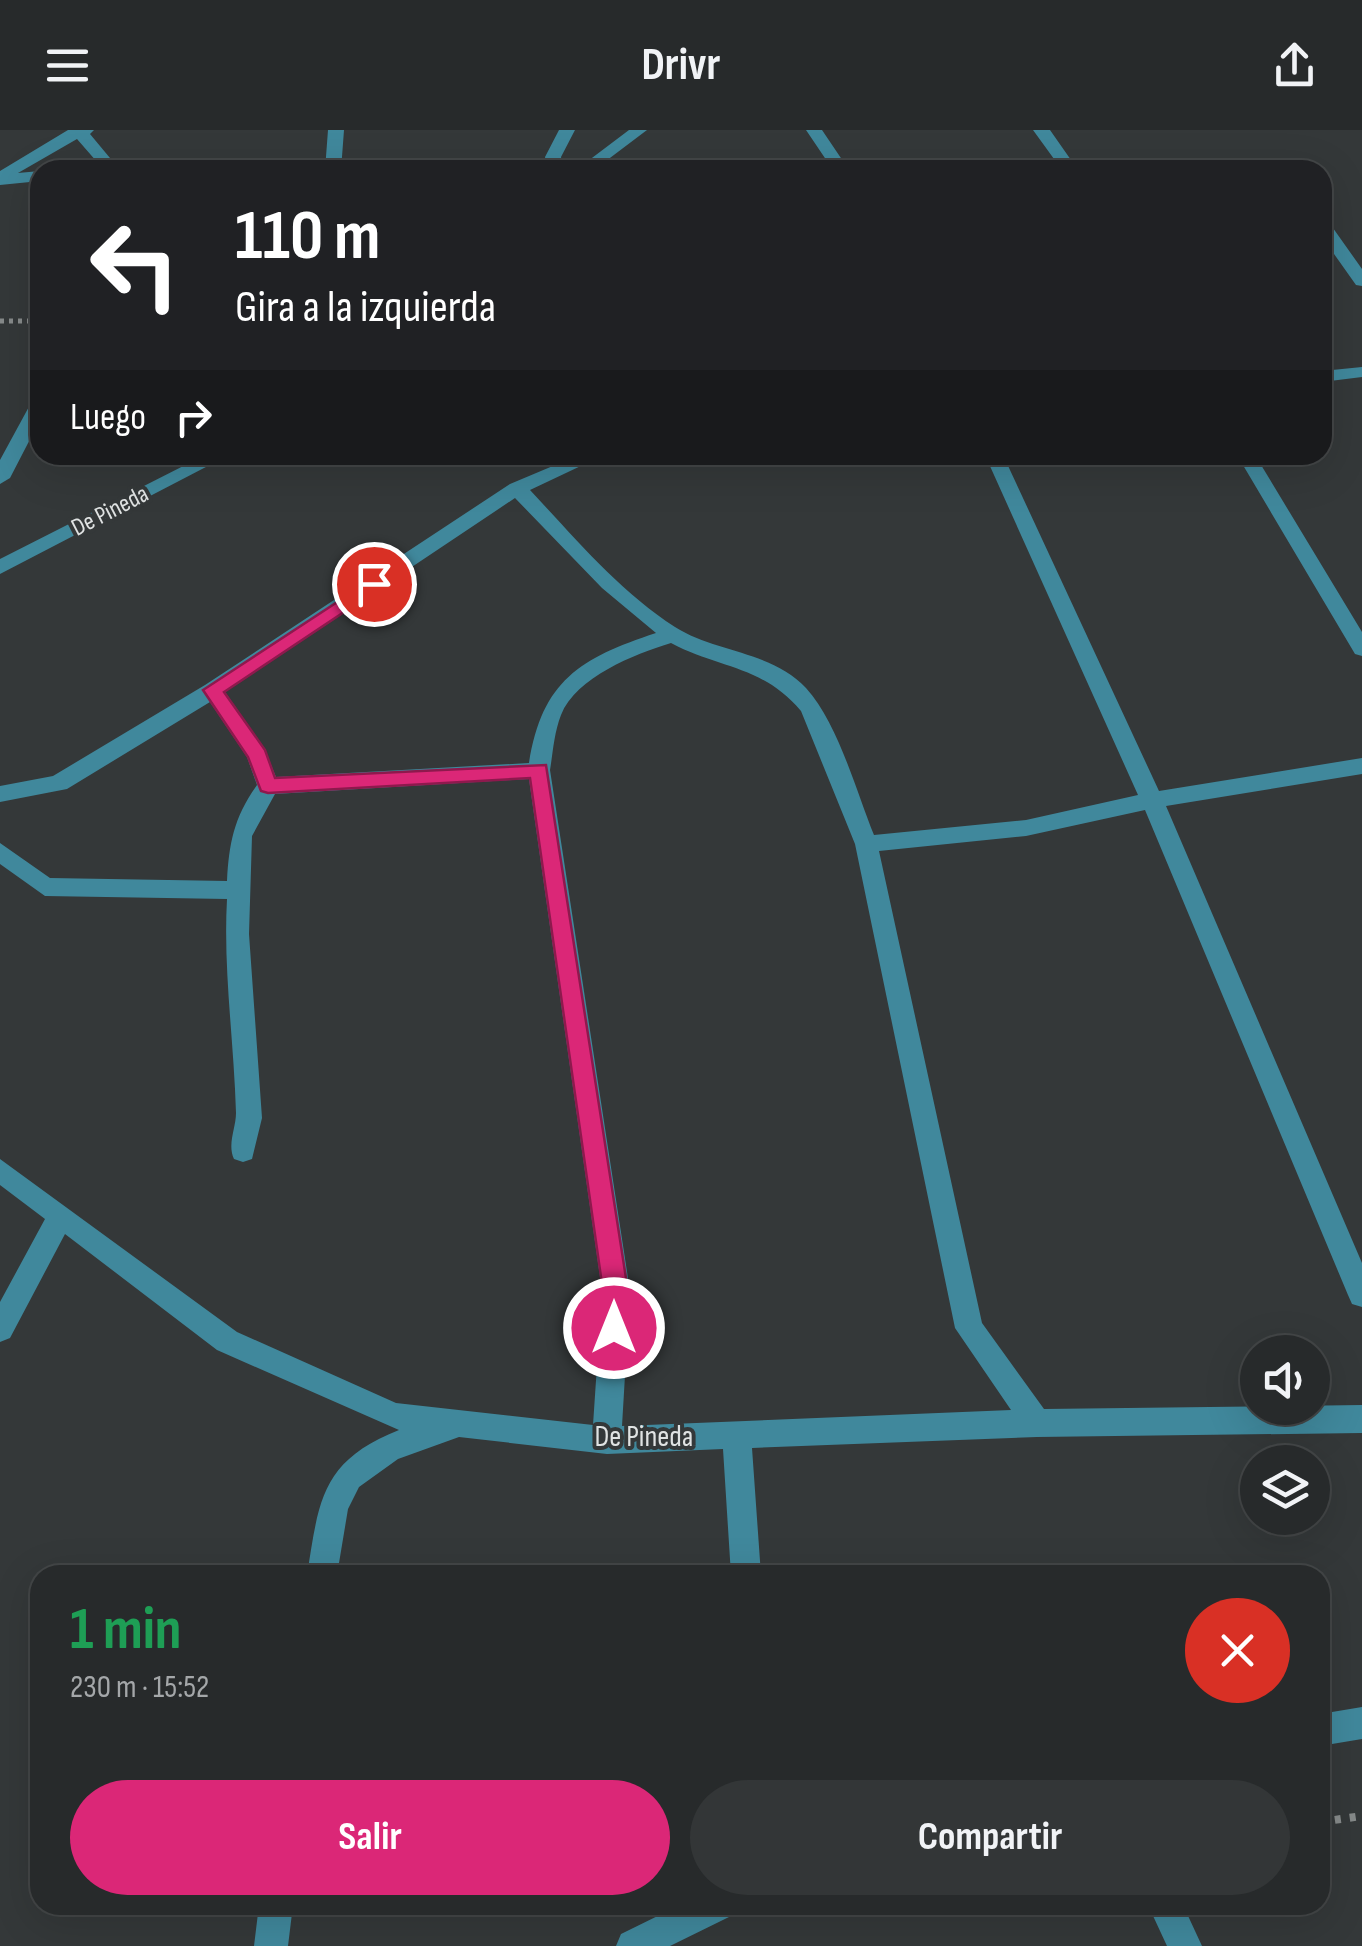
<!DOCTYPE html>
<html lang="es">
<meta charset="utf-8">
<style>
:root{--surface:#272a2b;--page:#333637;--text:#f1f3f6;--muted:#a4a7a9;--line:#434647;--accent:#db2777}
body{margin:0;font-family:"Sofia Sans Condensed",sans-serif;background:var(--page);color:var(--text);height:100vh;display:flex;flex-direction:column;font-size:38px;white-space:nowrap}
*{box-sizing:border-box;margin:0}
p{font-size:32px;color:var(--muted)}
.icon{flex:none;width:55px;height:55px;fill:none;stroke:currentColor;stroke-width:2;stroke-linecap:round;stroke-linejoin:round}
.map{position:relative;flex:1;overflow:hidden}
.details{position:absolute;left:30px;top:1435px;width:1300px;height:350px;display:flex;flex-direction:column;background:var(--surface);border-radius:30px;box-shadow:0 10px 40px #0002,0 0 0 2px var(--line)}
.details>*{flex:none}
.hud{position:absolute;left:30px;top:30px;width:1302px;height:305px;border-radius:30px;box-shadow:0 10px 40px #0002,0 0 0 2px var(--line);background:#202124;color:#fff;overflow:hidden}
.controls{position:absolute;left:1240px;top:1205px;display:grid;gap:20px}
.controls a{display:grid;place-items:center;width:90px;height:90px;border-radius:50%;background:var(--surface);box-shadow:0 10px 40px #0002,0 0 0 2px var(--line);font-size:50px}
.pin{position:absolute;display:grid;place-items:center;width:85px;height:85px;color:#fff;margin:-42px;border:5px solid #fff;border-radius:50%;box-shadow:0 2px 10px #0007}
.me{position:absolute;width:110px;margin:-55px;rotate:0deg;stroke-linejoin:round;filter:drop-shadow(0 0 8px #0008)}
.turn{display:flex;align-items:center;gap:35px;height:210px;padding:0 40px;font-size:45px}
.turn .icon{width:130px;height:130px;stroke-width:2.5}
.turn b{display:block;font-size:70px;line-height:85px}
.then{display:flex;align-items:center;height:95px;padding:0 40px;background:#0003;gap:20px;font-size:38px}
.round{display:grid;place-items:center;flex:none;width:105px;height:105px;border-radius:52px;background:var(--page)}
.head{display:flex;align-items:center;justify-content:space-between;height:170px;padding:0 40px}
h1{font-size:60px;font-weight:700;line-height:75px;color:#1e9e55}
.button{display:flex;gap:20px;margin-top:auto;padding:20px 40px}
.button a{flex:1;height:115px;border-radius:60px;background:var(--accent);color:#fff;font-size:40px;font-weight:700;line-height:115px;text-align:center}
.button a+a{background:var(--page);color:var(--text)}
header{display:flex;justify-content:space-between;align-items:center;height:130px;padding:0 40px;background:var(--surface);font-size:45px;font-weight:700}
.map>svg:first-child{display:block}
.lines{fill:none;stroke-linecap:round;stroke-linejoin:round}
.path-far1{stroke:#868a8a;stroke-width:5;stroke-dasharray:4 5;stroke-linecap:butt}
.path{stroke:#868a8a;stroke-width:8;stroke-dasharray:6 9;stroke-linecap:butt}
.minor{fill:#40889c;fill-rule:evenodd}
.route{fill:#db2777;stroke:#8e194d;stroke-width:2.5}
.labels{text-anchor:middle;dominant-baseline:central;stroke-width:8;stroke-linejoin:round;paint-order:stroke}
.far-street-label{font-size:25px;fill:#e0e3e3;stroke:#343839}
.street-label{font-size:30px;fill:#e0e3e3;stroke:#343839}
</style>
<header><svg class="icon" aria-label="menu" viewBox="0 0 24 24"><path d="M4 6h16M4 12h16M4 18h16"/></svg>Drivr<svg class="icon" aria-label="share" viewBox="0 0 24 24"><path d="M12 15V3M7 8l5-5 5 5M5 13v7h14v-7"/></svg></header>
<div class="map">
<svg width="1362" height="1816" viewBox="0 0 1362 1816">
<rect width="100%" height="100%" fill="#343839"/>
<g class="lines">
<path class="path-far1" d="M 0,191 L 40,191"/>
<path class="path" d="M 1320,1692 L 1362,1686"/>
<path class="minor" d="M 68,0 L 94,0 L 90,4 L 120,40 L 104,40 L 77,9 L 18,43 L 40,41 L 40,51 L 0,55 L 0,41 Z
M 328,0 L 344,0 L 341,40 L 325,40 Z
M 559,0 L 575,0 L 561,27 L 563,40 L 547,40 L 545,27 Z
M 629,0 L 647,0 L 594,40 L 576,40 Z
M 806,0 L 822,0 L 849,40 L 833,40 Z
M 1033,0 L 1050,0 L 1078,40 L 1062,40 Z
M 1322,90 L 1328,91 L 1362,139 L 1362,156 L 1356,155 L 1322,107 Z
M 1362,237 L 1362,247 L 1322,252 L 1322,241 Z
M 40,267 L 40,290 L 10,348 L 0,354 L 0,330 L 31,273 Z
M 205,325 L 229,325 L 0,444 L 0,429 Z
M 579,325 L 604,325 L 530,360 C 575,408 619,461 675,497 C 716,523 772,521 806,558 C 838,593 856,661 874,705 L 1026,690 L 1138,665 L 985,325 L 1003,325 L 1159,661 L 1362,628 L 1362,644 L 1166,676 L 1362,1133 L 1362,1177 L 1352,1174 L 1348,1165 L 1145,680 L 1026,706 L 879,721 L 982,1193 L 1044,1279 L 1362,1275 L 1362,1303 L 1037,1307 L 752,1318 L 761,1445 L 731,1445 L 723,1319 L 607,1324 L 459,1307 L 398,1329 L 359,1357 L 348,1379 L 337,1445 L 307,1445 C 319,1370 321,1331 399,1300 L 217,1220 L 65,1104 L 10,1208 L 0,1212 L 0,1172 L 45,1089 L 0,1055 L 0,1029 L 237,1202 L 396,1273 L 593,1295 L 602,1161 L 529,649 L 275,664 L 252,706 L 249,804 L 262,988 L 252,1029 L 243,1032 L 234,1029 C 227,1014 236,998 236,983 C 234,911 223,840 227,769 L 45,766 L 0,734 L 0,713 L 50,748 L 227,751 C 229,713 234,687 257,655 L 247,627 L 210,572 L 67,659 L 0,672 L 0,656 L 53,646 L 205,555 L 510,354 ZM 515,368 L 602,458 L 656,503 C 580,528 542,551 529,633 L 276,647 L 265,620 L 225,562 ZM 671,513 C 720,539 762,535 801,581 L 855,714 L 955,1198 L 1011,1280 L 622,1296 L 630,1161 L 550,640 C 553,622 554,603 561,585 C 576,547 635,524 671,513 Z
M 1237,325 L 1255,325 L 1362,502 L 1362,526 L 1355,524 Z
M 1362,1577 L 1362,1609 L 1320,1616 L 1320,1584 Z
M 259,1775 L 293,1775 L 288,1816 L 254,1816 Z
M 680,1775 L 734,1775 L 729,1787 L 670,1816 L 616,1816 L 621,1804 Z
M 1148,1775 L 1183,1775 L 1202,1816 L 1167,1816 Z"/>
</g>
<path class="route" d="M 374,448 L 383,454 L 380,458 L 224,562 L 265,620 L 275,648 L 546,635 L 628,1161 L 623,1206 L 614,1210 L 604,1206 L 601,1198 L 603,1161 L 530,648 L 268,663 L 261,661 L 248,627 L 203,560 Z"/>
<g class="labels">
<g class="far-street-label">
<text transform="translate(110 381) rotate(-27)">De Pineda</text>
</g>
<g class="street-label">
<text x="644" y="1307">De Pineda</text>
</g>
</g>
</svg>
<div class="controls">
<a><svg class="icon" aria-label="sound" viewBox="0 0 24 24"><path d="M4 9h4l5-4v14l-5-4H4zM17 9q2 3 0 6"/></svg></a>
<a><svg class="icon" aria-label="layers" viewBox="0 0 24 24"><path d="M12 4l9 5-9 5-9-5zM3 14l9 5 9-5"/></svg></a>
</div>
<div class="pin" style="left:374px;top:454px;background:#d93025"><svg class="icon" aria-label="arrive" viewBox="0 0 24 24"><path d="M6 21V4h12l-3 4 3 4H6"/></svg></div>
<svg class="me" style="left:614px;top:1198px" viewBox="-20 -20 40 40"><circle r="17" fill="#db2777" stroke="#fff" stroke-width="3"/><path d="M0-11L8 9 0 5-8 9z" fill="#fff"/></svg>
<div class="hud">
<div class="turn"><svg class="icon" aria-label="left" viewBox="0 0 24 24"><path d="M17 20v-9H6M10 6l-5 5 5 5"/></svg><div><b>110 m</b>Gira a la izquierda</div></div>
<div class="then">Luego<svg class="icon" aria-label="right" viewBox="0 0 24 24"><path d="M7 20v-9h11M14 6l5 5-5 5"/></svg></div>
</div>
<section class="details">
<div class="head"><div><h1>1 min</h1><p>230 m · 15:52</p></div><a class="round" style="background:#d93025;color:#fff"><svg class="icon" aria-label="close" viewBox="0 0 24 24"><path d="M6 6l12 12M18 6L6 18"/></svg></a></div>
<div class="button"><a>Salir</a><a>Compartir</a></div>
</section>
</div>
